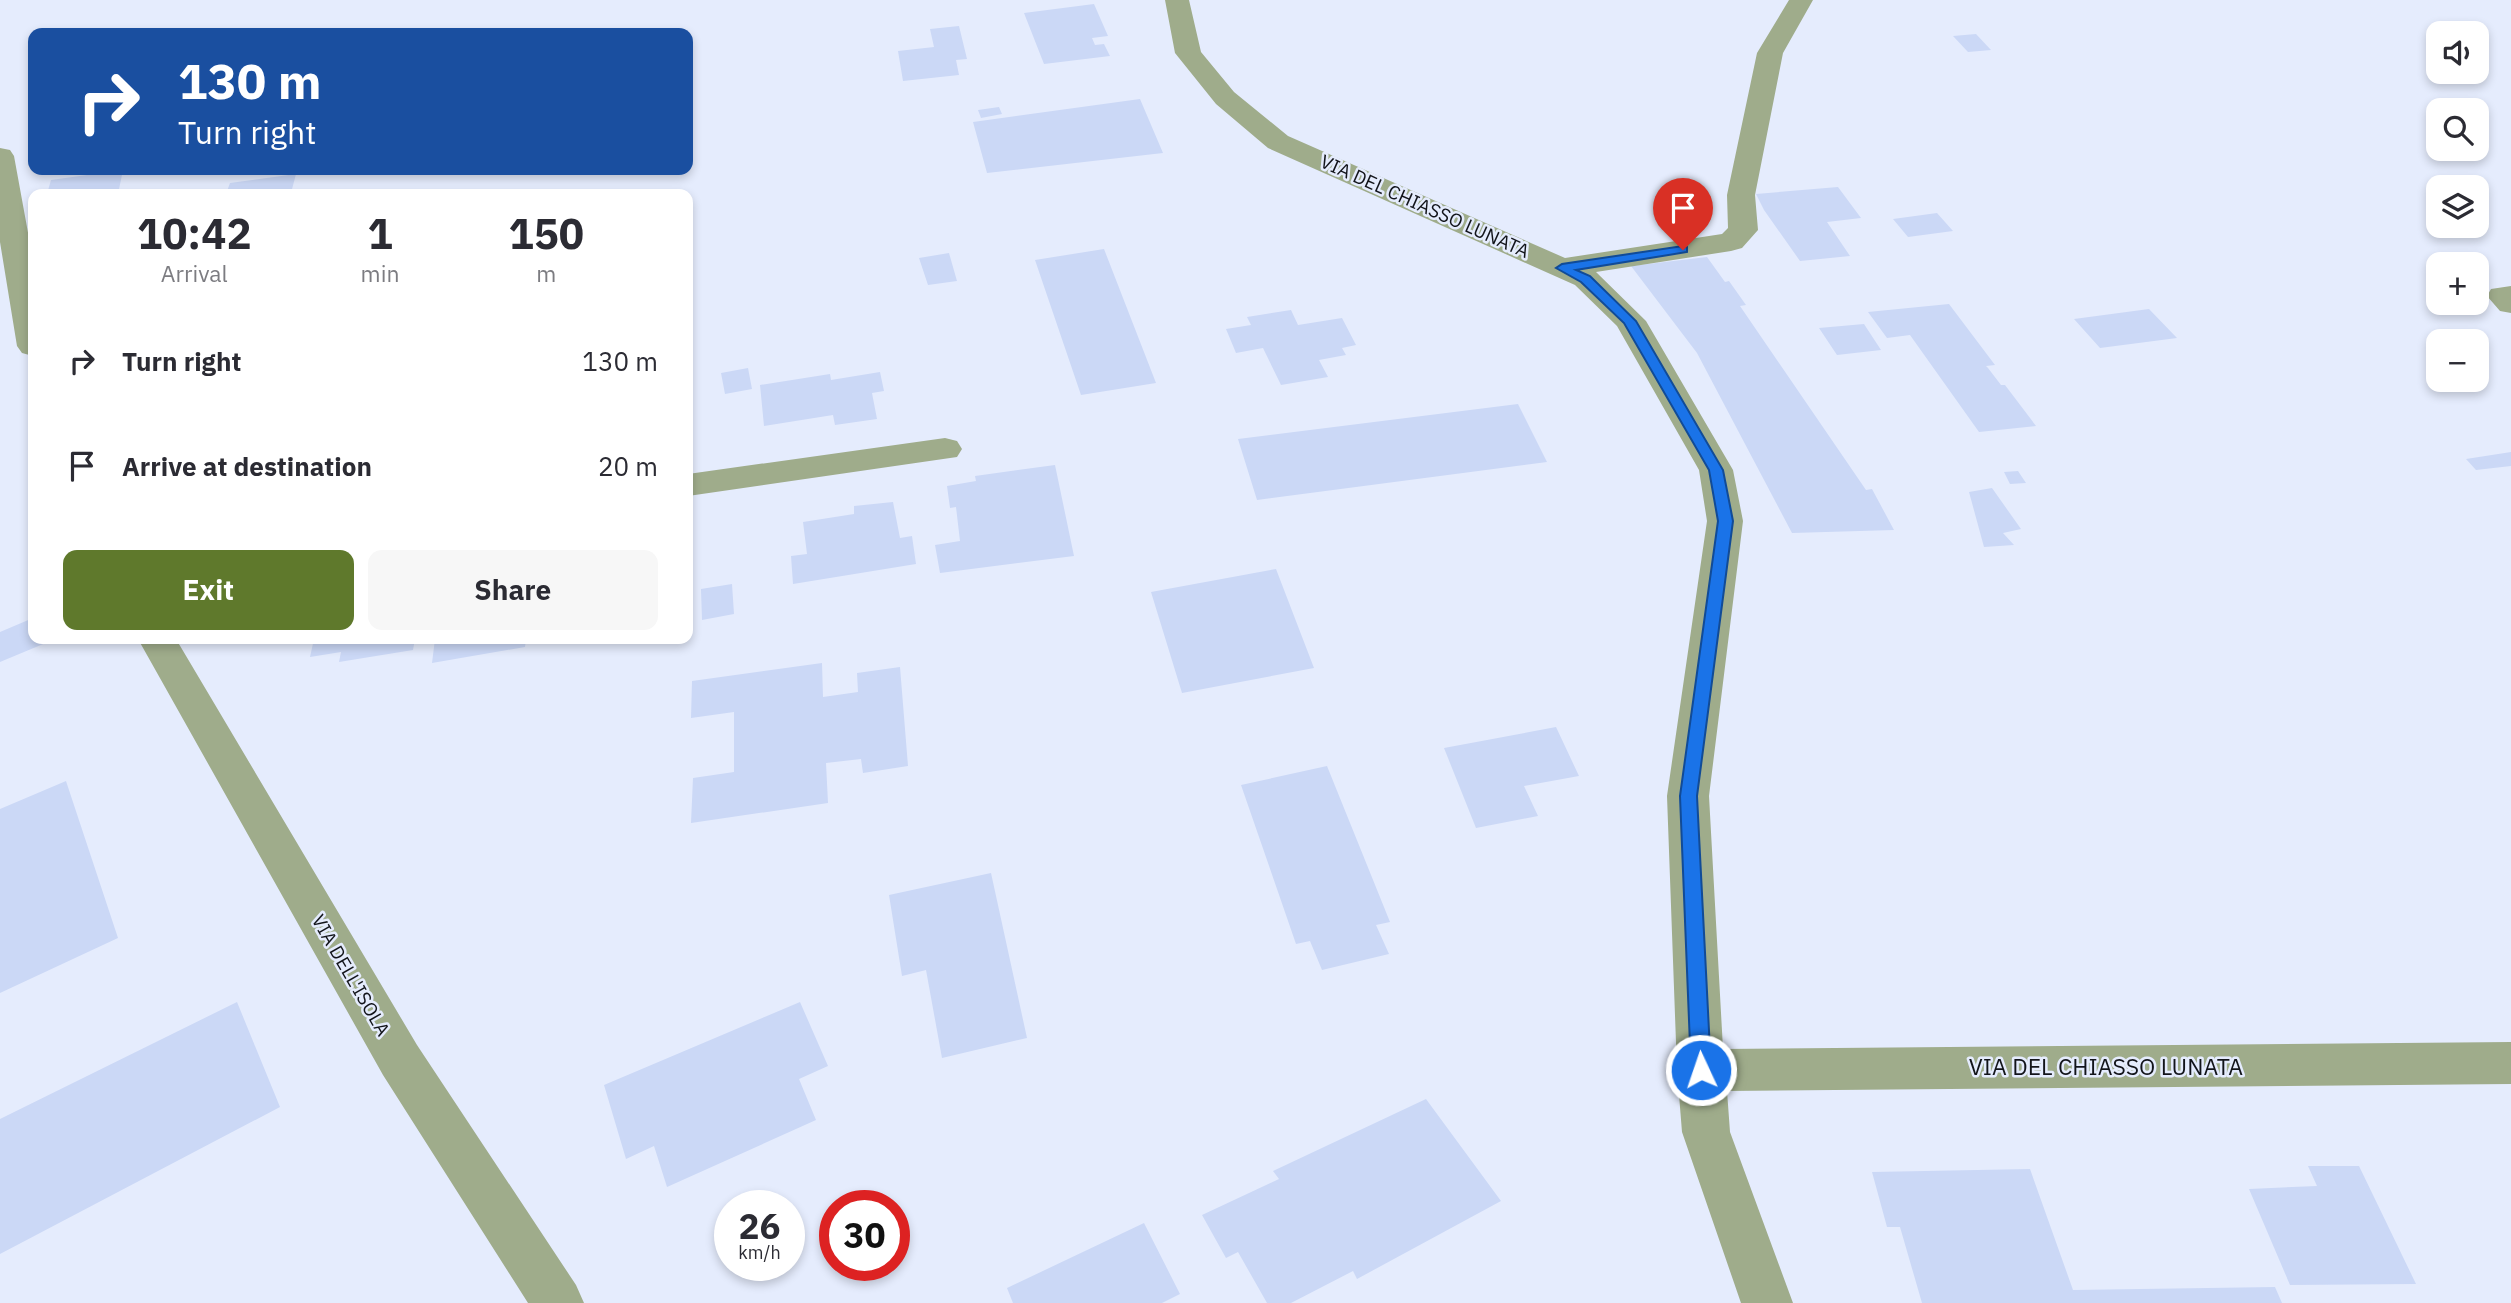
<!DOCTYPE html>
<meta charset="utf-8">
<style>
:root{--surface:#fff;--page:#f7f7f7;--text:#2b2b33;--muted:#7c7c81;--accent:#5f792c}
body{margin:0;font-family:"IBM Plex Sans",sans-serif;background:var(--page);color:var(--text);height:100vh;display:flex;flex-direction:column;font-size:26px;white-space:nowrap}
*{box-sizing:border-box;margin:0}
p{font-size:23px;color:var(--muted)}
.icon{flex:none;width:38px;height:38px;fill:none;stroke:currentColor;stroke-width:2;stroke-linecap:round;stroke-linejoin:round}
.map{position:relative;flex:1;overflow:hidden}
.sheet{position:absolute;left:28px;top:189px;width:665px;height:455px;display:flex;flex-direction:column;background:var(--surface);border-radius:14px;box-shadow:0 4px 10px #0003}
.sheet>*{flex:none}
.hud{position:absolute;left:28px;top:28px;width:665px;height:147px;border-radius:14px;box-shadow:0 4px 10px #0003;background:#1a4fa0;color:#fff;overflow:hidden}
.controls{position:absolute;left:2426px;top:21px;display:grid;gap:14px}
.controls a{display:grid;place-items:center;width:63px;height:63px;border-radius:14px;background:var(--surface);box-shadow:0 4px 10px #0003;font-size:35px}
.speed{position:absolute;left:714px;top:1190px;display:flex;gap:14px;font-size:35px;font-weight:700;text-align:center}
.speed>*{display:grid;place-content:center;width:91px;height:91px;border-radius:50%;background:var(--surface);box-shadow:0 4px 10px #0003;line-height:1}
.speed small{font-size:18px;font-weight:400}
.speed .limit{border:10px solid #d22;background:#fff;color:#111}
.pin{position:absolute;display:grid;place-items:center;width:60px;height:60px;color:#fff;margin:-72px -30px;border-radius:50% 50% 50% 0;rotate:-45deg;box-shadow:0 0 7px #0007}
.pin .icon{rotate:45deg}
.me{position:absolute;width:77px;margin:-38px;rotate:357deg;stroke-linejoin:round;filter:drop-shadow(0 0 5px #0008)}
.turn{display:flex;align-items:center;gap:24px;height:147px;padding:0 35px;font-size:32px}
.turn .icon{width:91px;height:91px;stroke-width:2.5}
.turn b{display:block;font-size:49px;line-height:60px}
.eta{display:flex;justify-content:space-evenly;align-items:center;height:119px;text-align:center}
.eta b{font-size:42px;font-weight:700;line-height:49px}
.primary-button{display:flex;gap:14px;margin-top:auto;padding:14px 35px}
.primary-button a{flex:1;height:80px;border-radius:14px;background:var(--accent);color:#fff;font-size:28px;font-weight:700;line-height:80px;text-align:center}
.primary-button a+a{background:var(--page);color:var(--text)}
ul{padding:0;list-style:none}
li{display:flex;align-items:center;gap:21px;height:105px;padding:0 35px}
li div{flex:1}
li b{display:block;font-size:26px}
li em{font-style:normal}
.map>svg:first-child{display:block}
.building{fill:#cbd8f6}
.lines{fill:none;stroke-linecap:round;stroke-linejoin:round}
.minor{fill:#9fac8b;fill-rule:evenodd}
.route{fill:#1a73e8;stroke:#114b97;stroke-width:2}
.labels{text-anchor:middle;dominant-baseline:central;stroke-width:5;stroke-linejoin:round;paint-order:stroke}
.street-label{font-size:19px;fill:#12141a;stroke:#e5ecfd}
.near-street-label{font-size:23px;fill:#12141a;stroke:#e5ecfd}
</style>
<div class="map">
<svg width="2511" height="1303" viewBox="0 0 2511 1303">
<rect width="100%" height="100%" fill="#e5ecfd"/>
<path class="building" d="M 1094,4 L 1108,36 L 1092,38 L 1095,45 L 1104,44 L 1110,56 L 1044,64 L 1024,13 Z
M 959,26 L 967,59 L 956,60 L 959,75 L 903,81 L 898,51 L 934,47 L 930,29 Z
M 1976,34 L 1991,50 L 1968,52 L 1953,36 Z
M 1140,99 L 1163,153 L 987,173 L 973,122 Z
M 999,107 L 1002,114 L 981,118 L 978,110 Z
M 123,170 L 118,194 L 47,194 L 51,180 Z
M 296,174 L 291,193 L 226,194 L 230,183 Z
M 1838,187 L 1861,218 L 1827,222 L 1850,256 L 1800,261 L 1764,210 L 1756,194 Z
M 1937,213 L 1953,231 L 1908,237 L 1893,219 Z
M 1104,249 L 1156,383 L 1081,395 L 1035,260 Z
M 949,253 L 957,281 L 928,285 L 919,258 Z
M 1707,257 L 1725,282 L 1729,281 L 1746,305 L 1740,306 L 1866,490 L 1872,489 L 1894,530 L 1792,533 L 1697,353 L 1631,266 Z
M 1949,304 L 1995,365 L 1986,366 L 1988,368 L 2001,385 L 2005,385 L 2036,426 L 1979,432 L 1910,335 L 1887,338 L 1868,312 Z
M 2149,309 L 2177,338 L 2100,348 L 2074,319 Z
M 1291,310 L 1298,325 L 1342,318 L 1356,345 L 1342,348 L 1346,355 L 1319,360 L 1328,377 L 1281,385 L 1263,348 L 1236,353 L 1226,329 L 1251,325 L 1247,317 Z
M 1864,324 L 1881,350 L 1837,355 L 1819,328 Z
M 748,368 L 752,389 L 725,394 L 721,373 Z
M 880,372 L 884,391 L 872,393 L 877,419 L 835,425 L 833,415 L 764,426 L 760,385 L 830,374 L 831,380 Z
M 1518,404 L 1547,462 L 1257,500 L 1238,439 Z
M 2511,452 L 2511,466 L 2476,470 L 2466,459 Z
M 1055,465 L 1074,556 L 940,573 L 935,545 L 960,541 L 956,507 L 950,508 L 947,486 L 976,481 L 975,476 Z
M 2018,471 L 2026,483 L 2010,484 L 2004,472 Z
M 1992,488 L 2021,529 L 2003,533 L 2014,545 L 1984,547 L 1969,492 Z
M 893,502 L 900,538 L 912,536 L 916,564 L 793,584 L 791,556 L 807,554 L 803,522 L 854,514 L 854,506 Z
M 1276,569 L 1314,668 L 1182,693 L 1151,592 Z
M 732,584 L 734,614 L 702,620 L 701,589 Z
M 33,618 L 33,639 L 46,639 L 48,642 L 0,662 L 0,632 Z
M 314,639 L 415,639 L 413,650 L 339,662 L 341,652 L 310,657 Z
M 435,639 L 526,639 L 525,647 L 432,663 Z
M 822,663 L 823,697 L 858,692 L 857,673 L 900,667 L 908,766 L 863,773 L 861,759 L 826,763 L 828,803 L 691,823 L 693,778 L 734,772 L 734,712 L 691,718 L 692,681 Z
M 1556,727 L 1579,776 L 1524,786 L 1538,816 L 1476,828 L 1444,748 Z
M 1327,766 L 1390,922 L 1376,925 L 1389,954 L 1322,970 L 1310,941 L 1296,944 L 1241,785 Z
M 66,781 L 118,938 L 0,993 L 0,809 Z
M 991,873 L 1027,1038 L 942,1058 L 926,970 L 902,976 L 889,895 Z
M 237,1002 L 280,1107 L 0,1254 L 0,1119 Z
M 800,1002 L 828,1066 L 799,1079 L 816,1120 L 667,1187 L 654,1146 L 626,1159 L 604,1085 Z
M 1426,1099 L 1501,1201 L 1357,1279 L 1353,1271 L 1291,1303 L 1267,1303 L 1238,1252 L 1226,1258 L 1202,1215 L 1279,1179 L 1273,1171 Z
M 2308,1166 L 2359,1166 L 2416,1284 L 2290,1285 L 2249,1189 L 2317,1186 Z
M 2030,1169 L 2073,1290 L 2275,1287 L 2282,1303 L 1922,1303 L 1900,1227 L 1887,1227 L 1872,1172 Z
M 1144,1223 L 1180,1294 L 1162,1303 L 1013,1303 L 1007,1288 Z"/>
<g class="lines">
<path class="minor" d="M 1165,0 L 1189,0 L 1201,52 L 1234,92 L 1288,136 L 1565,258 L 1722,234 L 1728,228 L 1727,195 L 1757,53 L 1789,0 L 1813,0 L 1783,53 L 1755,195 L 1758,230 L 1742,248 L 1731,251 L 1596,272 L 1646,321 L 1733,470 L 1743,521 L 1709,796 L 1723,1049 L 2511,1042 L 2511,1084 L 1727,1091 L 1730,1132 L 1793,1303 L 1741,1303 L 1682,1132 L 1677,1070 L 1667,796 L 1707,521 L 1699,470 L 1617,326 L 1575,285 L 1268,148 L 1216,104 L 1179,58 L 1175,53 Z
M 0,148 L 10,150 L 14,156 L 33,260 L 33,356 L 22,353 L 17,346 L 0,242 Z
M 2511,286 L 2511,313 L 2500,311 L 2487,296 L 2491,289 Z
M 945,438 L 957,441 L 962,449 L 957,457 L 688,496 L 688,474 Z
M 138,639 L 176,639 L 417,1045 L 576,1285 L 584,1303 L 528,1303 L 383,1075 Z"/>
</g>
<path class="route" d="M 1683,246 L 1687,247 L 1687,252 L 1576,270 L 1590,276 L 1636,321 L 1723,470 L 1733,521 L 1697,796 L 1711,1070 L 1708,1076 L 1701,1078 L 1694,1076 L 1691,1070 L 1680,796 L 1718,521 L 1709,470 L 1624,323 L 1581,282 L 1556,268 L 1562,264 Z"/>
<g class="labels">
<g class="street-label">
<text transform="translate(1425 206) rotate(24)">VIA DEL CHIASSO LUNATA</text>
<text transform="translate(351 975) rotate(60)">VIA DELL'ISOLA</text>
</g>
<g class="near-street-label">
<text x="2106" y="1066">VIA DEL CHIASSO LUNATA</text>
</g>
</g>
</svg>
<div class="controls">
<a><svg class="icon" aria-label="sound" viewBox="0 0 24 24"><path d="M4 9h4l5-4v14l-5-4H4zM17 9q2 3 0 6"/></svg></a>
<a><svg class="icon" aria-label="search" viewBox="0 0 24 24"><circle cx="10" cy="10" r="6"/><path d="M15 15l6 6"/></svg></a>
<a><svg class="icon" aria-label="layers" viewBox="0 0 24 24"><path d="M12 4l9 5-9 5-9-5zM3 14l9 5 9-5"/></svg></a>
<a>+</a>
<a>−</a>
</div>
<div class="speed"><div>26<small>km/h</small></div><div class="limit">30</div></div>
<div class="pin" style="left:1683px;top:250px;background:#d93025"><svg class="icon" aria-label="arrive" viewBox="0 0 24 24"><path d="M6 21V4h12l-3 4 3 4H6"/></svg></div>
<svg class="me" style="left:1701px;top:1070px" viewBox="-20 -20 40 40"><circle r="17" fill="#1a73e8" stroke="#fff" stroke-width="3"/><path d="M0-11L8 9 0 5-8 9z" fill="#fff"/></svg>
<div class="hud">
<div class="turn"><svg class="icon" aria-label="right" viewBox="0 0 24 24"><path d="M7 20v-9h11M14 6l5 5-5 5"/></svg><div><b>130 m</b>Turn right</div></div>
</div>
<section class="sheet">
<div class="eta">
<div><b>10:42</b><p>Arrival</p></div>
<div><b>1</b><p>min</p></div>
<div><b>150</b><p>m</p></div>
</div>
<ul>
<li><svg class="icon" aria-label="right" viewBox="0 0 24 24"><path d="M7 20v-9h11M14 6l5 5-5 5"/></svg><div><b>Turn right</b></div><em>130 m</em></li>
<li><svg class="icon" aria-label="arrive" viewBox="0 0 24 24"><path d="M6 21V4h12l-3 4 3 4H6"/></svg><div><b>Arrive at destination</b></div><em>20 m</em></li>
</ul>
<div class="primary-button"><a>Exit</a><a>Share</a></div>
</section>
</div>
